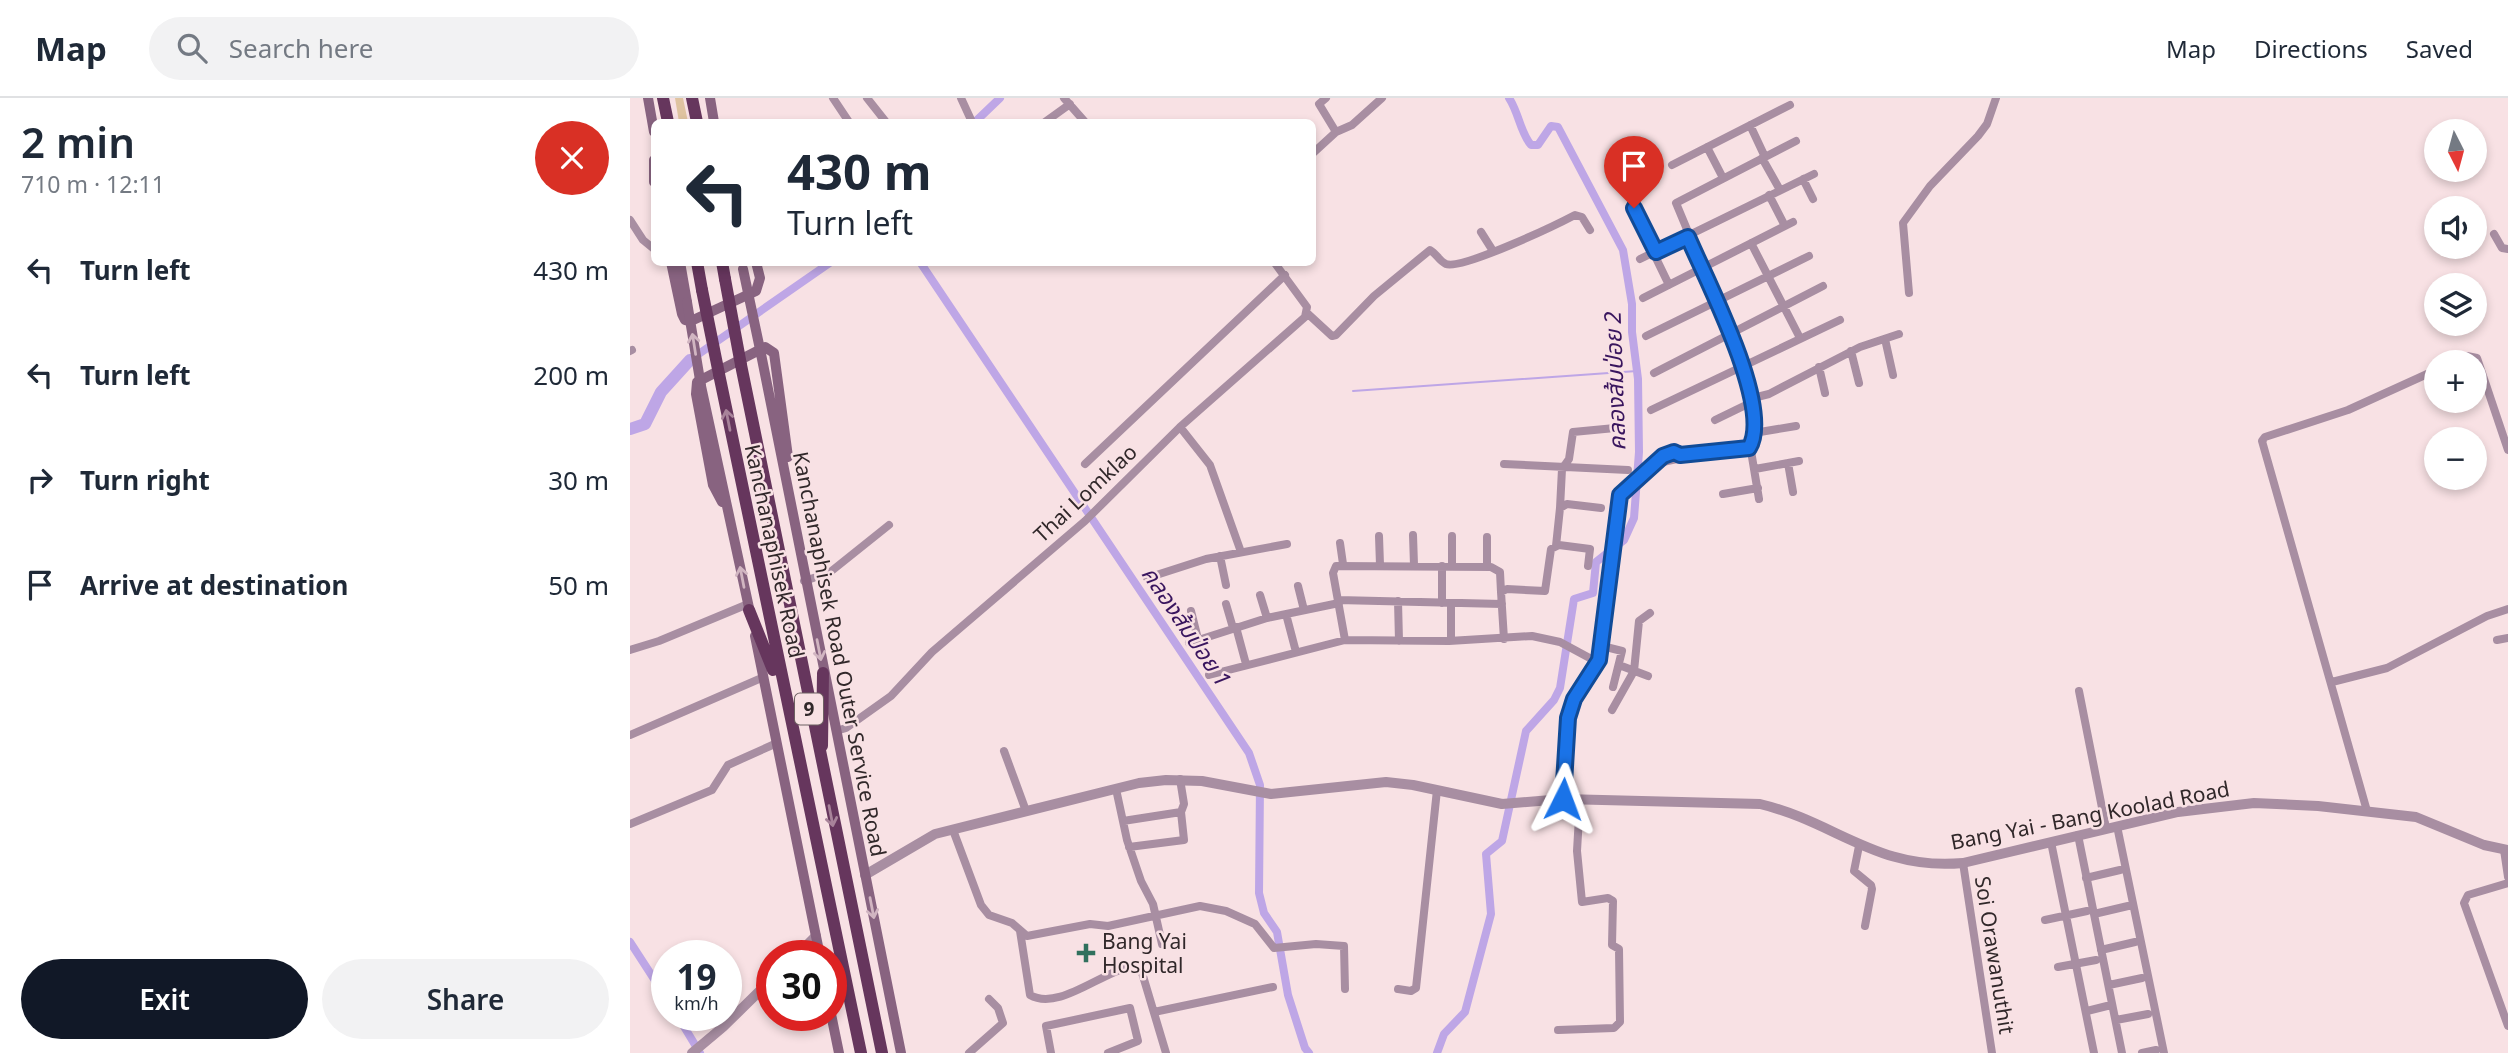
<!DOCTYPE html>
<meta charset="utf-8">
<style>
:root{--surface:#fff;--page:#f2f2f3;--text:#1f2937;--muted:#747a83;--line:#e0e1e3;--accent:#111827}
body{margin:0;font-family:"Noto Sans","Noto Sans Thai",sans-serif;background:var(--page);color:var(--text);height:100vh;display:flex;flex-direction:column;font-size:26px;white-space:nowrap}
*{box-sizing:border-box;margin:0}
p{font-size:23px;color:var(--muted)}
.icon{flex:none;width:38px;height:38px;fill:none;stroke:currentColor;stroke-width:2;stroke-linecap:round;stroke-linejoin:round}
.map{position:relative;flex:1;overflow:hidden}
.panel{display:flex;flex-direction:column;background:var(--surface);width:630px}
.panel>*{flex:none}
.top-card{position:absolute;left:21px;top:21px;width:665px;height:147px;border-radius:10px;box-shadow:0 4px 10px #0003;background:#fff;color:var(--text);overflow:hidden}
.needle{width:46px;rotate:174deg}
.controls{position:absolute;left:1794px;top:21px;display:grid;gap:14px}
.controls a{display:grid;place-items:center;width:63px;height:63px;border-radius:50%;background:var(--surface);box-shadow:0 4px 10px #0003;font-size:35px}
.speed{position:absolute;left:21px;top:842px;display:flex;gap:14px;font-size:35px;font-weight:700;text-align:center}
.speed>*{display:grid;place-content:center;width:91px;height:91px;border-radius:50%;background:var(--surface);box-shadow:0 4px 10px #0003;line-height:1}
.speed small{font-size:18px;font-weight:400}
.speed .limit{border:10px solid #d22;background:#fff;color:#111}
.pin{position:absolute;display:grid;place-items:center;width:60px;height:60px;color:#fff;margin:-72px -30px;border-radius:50% 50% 50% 0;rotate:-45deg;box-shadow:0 0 7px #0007}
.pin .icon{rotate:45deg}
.me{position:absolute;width:77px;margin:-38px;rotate:3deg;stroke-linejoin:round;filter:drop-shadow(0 0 5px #0008)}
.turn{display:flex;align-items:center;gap:24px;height:147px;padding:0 21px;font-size:32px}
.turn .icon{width:91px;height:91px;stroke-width:2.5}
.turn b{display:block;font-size:49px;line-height:60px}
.round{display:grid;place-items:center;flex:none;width:74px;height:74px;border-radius:37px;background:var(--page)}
.summary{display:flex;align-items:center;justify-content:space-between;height:119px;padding:0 21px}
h1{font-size:42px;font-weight:600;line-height:52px}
.primary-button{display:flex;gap:14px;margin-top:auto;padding:14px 21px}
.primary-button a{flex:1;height:80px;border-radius:42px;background:var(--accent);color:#fff;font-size:28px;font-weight:600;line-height:80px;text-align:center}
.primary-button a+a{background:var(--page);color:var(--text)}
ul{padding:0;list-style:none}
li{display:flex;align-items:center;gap:21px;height:105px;padding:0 21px}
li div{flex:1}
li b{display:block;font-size:26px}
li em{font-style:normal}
header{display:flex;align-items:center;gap:42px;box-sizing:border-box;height:98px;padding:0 35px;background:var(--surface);border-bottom:2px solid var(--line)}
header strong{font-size:33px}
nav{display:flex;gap:38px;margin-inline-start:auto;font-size:24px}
.search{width:490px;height:63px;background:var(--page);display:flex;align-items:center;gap:18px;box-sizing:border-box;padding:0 24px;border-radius:38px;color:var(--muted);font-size:26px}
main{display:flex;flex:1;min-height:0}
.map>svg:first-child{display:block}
.green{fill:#dfc3a0}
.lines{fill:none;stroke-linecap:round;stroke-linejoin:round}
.stream{stroke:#bea6e6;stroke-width:2}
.canal{stroke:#bea6e6;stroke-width:8}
.river{stroke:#bea6e6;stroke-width:12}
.minor{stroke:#a88ea2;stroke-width:8}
.tertiary{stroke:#a88ea2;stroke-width:10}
.secondary{stroke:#886380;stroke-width:10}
.trunk{stroke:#66365d;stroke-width:12}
.secondary-bridge{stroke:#886380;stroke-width:10}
.trunk-bridge{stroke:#66365d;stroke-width:12}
.oneway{stroke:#d1b5c1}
.oneway2{stroke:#a8839a}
.route-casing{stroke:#114b97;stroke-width:18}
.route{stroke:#1a73e8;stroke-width:12}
.poi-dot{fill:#30705d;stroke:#f8e1e4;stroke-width:2.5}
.labels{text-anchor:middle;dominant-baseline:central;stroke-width:5;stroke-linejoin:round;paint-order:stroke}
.shield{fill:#f8e1e4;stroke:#6d6062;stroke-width:2}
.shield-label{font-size:19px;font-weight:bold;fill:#31282a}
.street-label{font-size:21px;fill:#31282a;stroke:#f8e1e4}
.poi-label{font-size:21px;fill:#31282a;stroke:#f8e1e4;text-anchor:start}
.water-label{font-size:23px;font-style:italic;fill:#39155e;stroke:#f8e1e4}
</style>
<header>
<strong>Map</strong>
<div class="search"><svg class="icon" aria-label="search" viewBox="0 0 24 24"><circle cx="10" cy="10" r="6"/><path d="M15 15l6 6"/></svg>Search here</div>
<nav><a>Map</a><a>Directions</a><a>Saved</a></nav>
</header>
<main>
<section class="panel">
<div class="summary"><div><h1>2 min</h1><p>710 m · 12:11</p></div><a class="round" style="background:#d93025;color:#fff"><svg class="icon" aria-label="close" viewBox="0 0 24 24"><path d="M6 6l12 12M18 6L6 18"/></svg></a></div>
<ul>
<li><svg class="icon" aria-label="left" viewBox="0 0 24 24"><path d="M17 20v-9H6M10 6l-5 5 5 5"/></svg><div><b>Turn left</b></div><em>430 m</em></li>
<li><svg class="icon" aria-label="left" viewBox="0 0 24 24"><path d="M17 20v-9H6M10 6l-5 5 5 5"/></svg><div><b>Turn left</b></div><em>200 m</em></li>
<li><svg class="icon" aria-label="right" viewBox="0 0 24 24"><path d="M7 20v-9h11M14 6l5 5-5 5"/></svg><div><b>Turn right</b></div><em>30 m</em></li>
<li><svg class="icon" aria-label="arrive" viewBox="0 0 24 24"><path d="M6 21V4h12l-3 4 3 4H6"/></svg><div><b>Arrive at destination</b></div><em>50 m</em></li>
</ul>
<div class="primary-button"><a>Exit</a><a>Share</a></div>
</section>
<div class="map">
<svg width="1878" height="955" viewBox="0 0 1878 955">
<rect width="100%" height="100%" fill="#f8e1e4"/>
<path class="green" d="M 45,0 L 53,0 L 58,24 L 49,24 Z"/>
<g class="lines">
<path class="stream" d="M 723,293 L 1007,273"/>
<path class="canal" d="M 345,24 L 370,0
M 290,164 L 619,655 L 630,687 L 629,795 L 634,815 L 647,834 L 658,897 L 675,950 L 679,955
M 60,262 L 201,164
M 0,844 L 37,901
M 47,917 L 70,955
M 807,955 L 814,936 L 835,914 L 861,816 L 856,756 L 872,743 L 896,633 L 924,602 L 930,590 L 944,501 L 963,495 L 966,464 L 994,442 L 1004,420 L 1009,354 L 1008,281 L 1002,234 L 1002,206 L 993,152 L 928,29 L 921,28 L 908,47 L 901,47 C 890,34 889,15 879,0"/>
<path class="river" d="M 0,331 L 15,326 L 31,294 L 60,262"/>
<path class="minor" d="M 203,0 L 219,24
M 237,0 L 256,24
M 331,0 L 342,24
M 434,0 L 455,24
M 415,24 L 440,6
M 1120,27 L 1135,59
M 706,34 L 722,27 L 752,0
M 1077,49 L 1093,80
M 682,56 L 706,34 L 689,6 L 696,0
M 1132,60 L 1150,92
M 1042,67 L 1160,7
M 1173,81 L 1183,101
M 1139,97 L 1155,128
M 1004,110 L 1026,154
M 0,122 L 13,142 L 24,151
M 851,134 L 863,153
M 1864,136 L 1872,150 L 1878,151
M 1121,145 L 1170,240
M 1024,156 L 1039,187
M 1010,161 L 1184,76
M 1279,195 L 1273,125 L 1300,88 L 1348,38 L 1357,26 L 1366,0
M 1013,200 L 1163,124
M 677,215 L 702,238 L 706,237 L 744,198 L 800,152 C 806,155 809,163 816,166 C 832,172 926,127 945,117 L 952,119 L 960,132
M 1016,238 L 1179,158
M 1255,241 L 1263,277
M 0,253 L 2,252
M 1221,253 L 1229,285
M 1823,264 L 1837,258 L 1847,260 L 1878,352
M 1189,269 L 1195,295
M 1024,275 L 1193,188
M 1119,301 L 1139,296 L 1230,249 L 1269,236
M 1021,312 L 1210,222
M 1085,322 L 1120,305
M 550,329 L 580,367 L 611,454
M 1124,335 L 1166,328
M 1119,350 L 1123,343 L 1124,328 L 1108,254 L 1046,105 L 1166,43
M 1028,365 L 1047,361 L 1050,357
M 1158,365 L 1163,394
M 455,366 L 655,177
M 874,366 L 998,372
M 1125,371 L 1169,363
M 1093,396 L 1128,390
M 930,410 L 932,371 L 939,361 L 943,334 L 985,330
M 783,437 L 784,467
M 749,438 L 750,467
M 822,438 L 822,468
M 857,439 L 857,469
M 710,445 L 713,466
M 926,448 L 930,410 L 937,406 L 971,410
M 590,458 L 596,487
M 812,468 L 812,505
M 517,480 L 576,461 L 657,446
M 174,483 L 199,475 L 259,427
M 668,488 L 674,512
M 630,497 L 637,520
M 708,502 L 872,506
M 768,503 L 769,543
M 596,506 L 603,530
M 561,513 L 568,541
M 656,516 L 666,554
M 606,529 L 616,566
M 874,541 L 871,494 L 877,491 L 915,493 L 921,451 L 929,447 L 960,451 L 958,468
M 715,542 L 703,475 L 706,468 L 861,469 L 870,474 L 871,494
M 1867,542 L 1878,540
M 821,543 L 821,505
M 559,545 L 637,520 L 709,505
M 972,548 L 992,553 L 983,589
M 0,552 L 29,543 L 118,506
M 989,567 L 1018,578
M 579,577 L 715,542 L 819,543 L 902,538 L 930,544 L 967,564
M 1702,584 L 1757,570 L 1857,518 L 1878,511
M 1449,593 L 1476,730
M 982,612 L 1004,573 L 1009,523 L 1020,515
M 206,633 L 216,630 L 261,598 L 302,554 L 455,423 L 550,329 L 675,219 L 677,209 L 644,164
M 0,637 L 134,579
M 374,653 L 396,713
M 486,691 L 497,742 L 511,783 L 523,806 L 532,846
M 933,701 L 938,620 L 944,601 L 969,562 L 990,397 L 1033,358 L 1044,354 L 1050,357 L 1113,349 L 1121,353 L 1129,401
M 1737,713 L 1632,343 L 1635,339 L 1718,312 L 1806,272
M 493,723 L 551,714 L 554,706 L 550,681
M 0,726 L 82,692 L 98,667 L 147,645
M 1487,728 L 1534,955
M 323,732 L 351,807 L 359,817 L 382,825 L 397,838 L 460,826 L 478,828 L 570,808 L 596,813 L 625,826 L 644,850 L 686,846 L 714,848 L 715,891
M 1448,737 L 1492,955
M 1421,744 L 1464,955
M 1229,748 L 1224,773 L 1241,787 L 1242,791 L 1235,828
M 499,749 L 554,742 L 551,714
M 1874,752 L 1878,779
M 1333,765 L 1362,955
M 1456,780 L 1490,772
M 1878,785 L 1838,797 L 1834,805 L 1878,928
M 1464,816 L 1498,808
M 1415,822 L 1457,813
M 390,833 L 400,897 C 431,915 479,866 510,868 L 536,955
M 1471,852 L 1505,844
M 1428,869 L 1466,862
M 1479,887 L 1512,880
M 768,891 L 781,893 L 786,890 L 807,692
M 1457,913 L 1477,908
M 524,914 L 643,889
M 1486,922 L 1518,916
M 928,932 L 984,930 L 990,924 L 989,851 L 982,847 L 983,803 L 978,800 L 952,804 L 947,753 L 950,702
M 339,955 L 373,925 L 368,910 L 359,901
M 421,955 L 416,928 L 500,910 L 508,943 L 478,955
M 1512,955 L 1526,952"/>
<path class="tertiary" d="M 235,777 L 305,736 L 509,685 L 536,682 L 572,683 L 641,696 L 756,684 L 783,687 L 872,706 L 933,701 L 1130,706 C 1206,724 1247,773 1333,765 L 1548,714 L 1624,705 L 1688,708 L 1786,719 L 1854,747 L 1878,752
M 166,858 L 186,838
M 62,955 L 93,929 L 142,881"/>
<path class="secondary" d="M 18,0 L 24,34
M 80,0 L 84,24
M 24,62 L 24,84
M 41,164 L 52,216 L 55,222 L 61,223 L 126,193 L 130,180 L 126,164
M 50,164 L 57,204
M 131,256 L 271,955
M 71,288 L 121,519
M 92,404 L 83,387 L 66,296 L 67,284 L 135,249 L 144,255 L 158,359
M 125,538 L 190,858
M 201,916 L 209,955"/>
<path class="trunk" d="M 33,0 L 38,24
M 62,0 L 67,24
M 67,164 L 72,192
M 92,164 L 95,181
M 111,267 L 252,955
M 89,276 L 231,955
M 119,512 L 143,572
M 192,648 L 193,575"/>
<path class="secondary-bridge" d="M 113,171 L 131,256
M 57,204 L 71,288"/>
<path class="trunk-bridge" d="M 95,181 L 111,267
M 72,192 L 89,276"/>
</g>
<defs><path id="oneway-shaft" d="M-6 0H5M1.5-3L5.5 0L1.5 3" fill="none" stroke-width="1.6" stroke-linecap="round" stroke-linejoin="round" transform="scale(1.75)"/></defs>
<g class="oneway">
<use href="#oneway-shaft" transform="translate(64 246) rotate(-99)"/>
<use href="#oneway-shaft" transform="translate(112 479) rotate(-101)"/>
<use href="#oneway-shaft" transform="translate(189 552) rotate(79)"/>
<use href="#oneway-shaft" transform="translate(242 810) rotate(79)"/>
</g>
<g class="oneway2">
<use href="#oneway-shaft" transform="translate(98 322) rotate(-101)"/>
<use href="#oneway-shaft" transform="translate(201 718) rotate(79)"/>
</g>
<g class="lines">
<g class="route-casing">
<path id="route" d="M 933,701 L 938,620 L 944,601 L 969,562 L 990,397 L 1033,358 L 1044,354 L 1050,357 L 1119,350 C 1144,310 1075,180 1058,139 L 1026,154 L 1004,110"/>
</g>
<use href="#route" class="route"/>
</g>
<path class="poi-dot" d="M452.5 844.5h7v7h7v7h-7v7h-7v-7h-7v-7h7z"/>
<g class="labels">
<rect class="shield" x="165" y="595.5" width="28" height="31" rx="5"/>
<g class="shield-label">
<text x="179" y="611">9</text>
</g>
<g class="street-label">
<text transform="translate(455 395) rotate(-43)">Thai Lomklao</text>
<text transform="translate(145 453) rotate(78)">Kanchanaphisek Road</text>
<text transform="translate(210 556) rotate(79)">Kanchanaphisek Road Outer Service Road</text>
<text transform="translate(1460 717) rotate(-11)">Bang Yai - Bang Koolad Road</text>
<text transform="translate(1365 857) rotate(81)">Soi Orawanuthit</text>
</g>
<g class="poi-label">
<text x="472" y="843">Bang Yai<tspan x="472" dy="24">Hospital</tspan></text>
</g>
<g class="water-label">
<text transform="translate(984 283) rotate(-92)">คลองส้มป่อย 2</text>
<text transform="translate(557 528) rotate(56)">คลองส้มป่อย 1</text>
</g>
</g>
</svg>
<div class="controls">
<a><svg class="needle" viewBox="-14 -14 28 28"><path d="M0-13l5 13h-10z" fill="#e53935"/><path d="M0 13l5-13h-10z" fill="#747a83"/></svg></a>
<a><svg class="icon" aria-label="sound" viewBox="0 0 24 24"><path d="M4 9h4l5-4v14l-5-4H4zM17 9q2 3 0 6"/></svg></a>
<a><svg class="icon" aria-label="layers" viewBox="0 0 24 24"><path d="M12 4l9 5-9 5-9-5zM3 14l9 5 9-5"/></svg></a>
<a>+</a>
<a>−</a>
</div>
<div class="speed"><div>19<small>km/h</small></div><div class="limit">30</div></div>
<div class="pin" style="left:1004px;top:110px;background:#d93025"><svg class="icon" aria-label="arrive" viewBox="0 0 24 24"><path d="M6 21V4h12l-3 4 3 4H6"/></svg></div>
<svg class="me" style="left:933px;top:701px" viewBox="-20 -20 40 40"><path d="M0-17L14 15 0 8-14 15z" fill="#1a73e8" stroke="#fff" stroke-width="4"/></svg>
<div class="top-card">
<div class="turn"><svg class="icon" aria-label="left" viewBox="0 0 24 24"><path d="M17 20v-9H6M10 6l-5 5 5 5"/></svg><div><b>430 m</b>Turn left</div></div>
</div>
</div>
</main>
